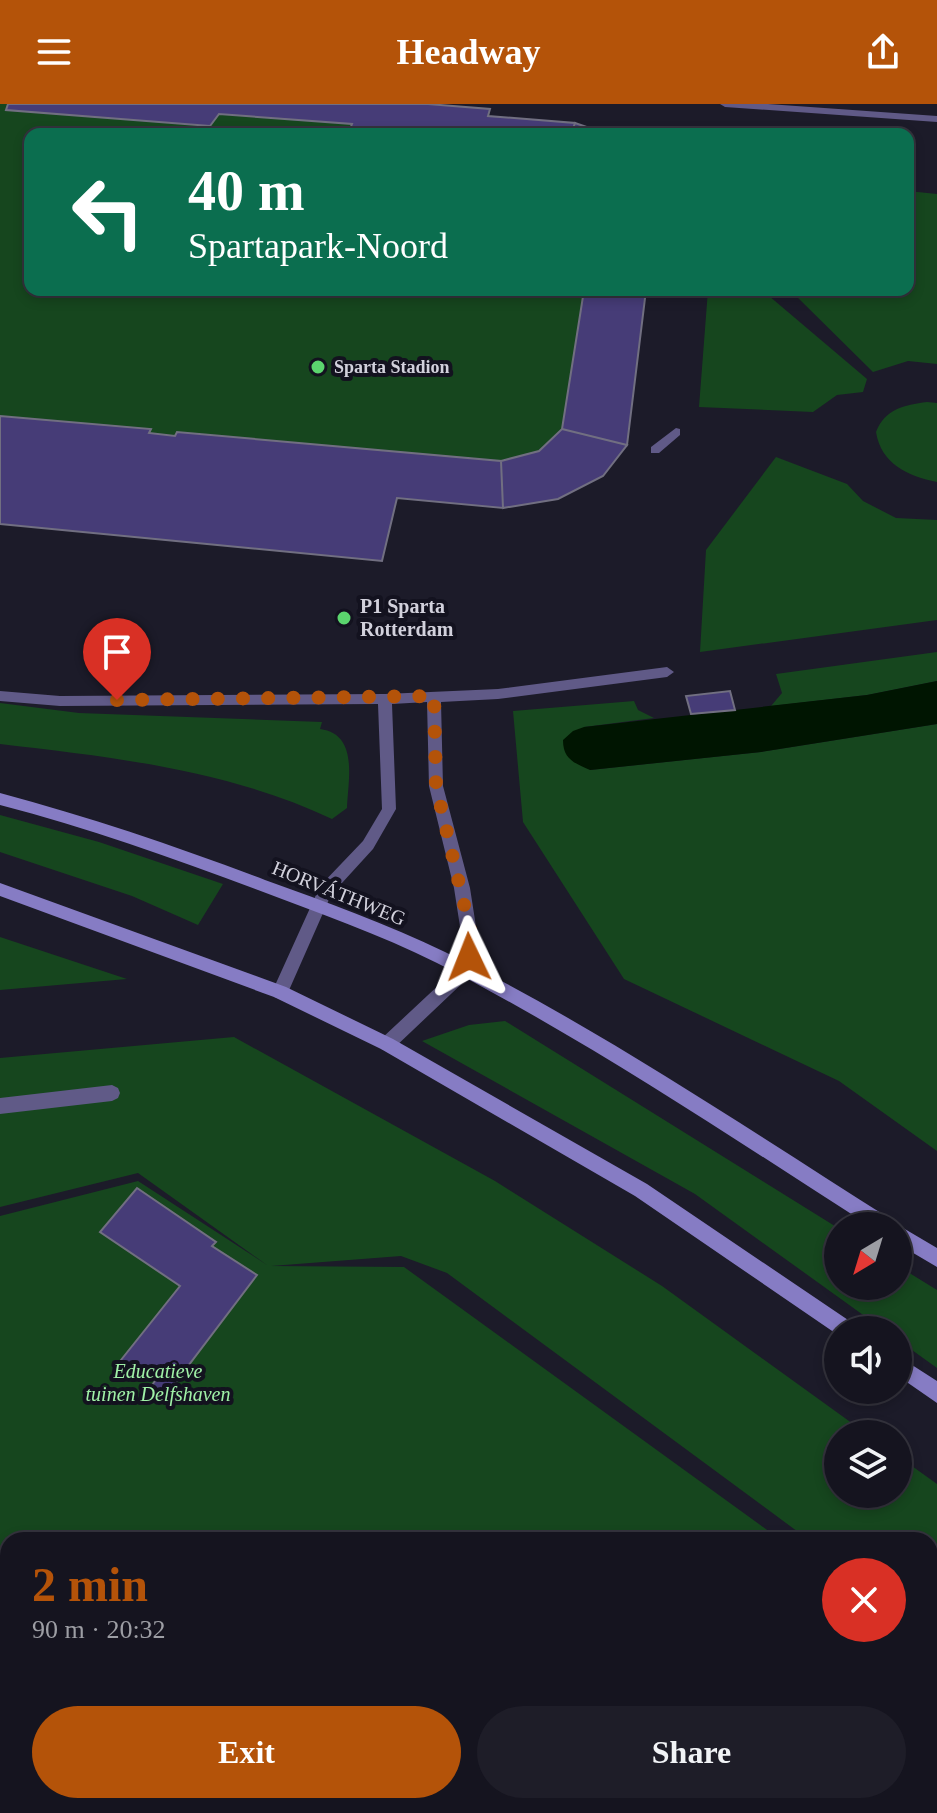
<!DOCTYPE html>
<meta charset="utf-8">
<style>
:root{--surface:#15141f;--page:#1e1d28;--text:#f1f3f6;--muted:#9d9ea4;--line:#34333d;--accent:#b45309}
body{margin:0;font-family:Georgia,serif;background:var(--page);color:var(--text);height:100vh;display:flex;flex-direction:column;font-size:30px;white-space:nowrap}
*{box-sizing:border-box;margin:0}
p{font-size:26px;color:var(--muted)}
.icon{flex:none;width:44px;height:44px;fill:none;stroke:currentColor;stroke-width:2;stroke-linecap:round;stroke-linejoin:round}
.map{position:relative;flex:1;overflow:hidden}
.panel{position:absolute;left:0px;top:1428px;width:938px;height:282px;display:flex;flex-direction:column;background:var(--surface);border-radius:24px 24px 0 0;box-shadow:0 4px 12px #0003,0 0 0 2px var(--line)}
.panel>*{flex:none}
.guide{position:absolute;left:24px;top:24px;width:890px;height:168px;border-radius:16px;box-shadow:0 4px 12px #0003,0 0 0 2px var(--line);background:#0b6e4f;color:#fff;overflow:hidden}
.needle{width:52px;rotate:218deg}
.fabs{position:absolute;left:824px;top:1108px;display:grid;gap:16px}
.fabs a{display:grid;place-items:center;width:88px;height:88px;border-radius:50%;background:var(--surface);box-shadow:0 4px 12px #0003,0 0 0 2px var(--line);font-size:40px}
.pin{position:absolute;display:grid;place-items:center;width:68px;height:68px;color:#fff;margin:-82px -34px;border-radius:50% 50% 50% 0;rotate:-45deg;box-shadow:0 0 8px #0007}
.pin .icon{rotate:45deg}
.me{position:absolute;width:88px;margin:-44px;rotate:358deg;stroke-linejoin:round;filter:drop-shadow(0 0 6px #0008)}
.turn{display:flex;align-items:center;gap:28px;height:168px;padding:0 32px;font-size:36px}
.turn .icon{width:104px;height:104px;stroke-width:2.5}
.turn b{display:block;font-size:56px;line-height:68px}
.round{display:grid;place-items:center;flex:none;width:84px;height:84px;border-radius:42px;background:var(--page)}
.head{display:flex;align-items:center;justify-content:space-between;height:136px;padding:0 32px}
h1{font-size:48px;font-weight:700;line-height:60px;color:var(--accent)}
.action{display:flex;gap:16px;margin-top:auto;padding:16px 32px}
.action a{flex:1;height:92px;border-radius:48px;background:var(--accent);color:#fff;font-size:32px;font-weight:700;line-height:92px;text-align:center}
.action a+a{background:var(--page);color:var(--text)}
header{display:flex;justify-content:space-between;align-items:center;height:104px;padding:0 32px;background:var(--accent);color:#fff;font-size:36px;font-weight:700}
.map>svg:first-child{display:block}
.green{fill:#16461e}
.water{fill:#001501}
.building{fill:#463c77;stroke:#716f81;stroke-width:2}
.lines{fill:none;stroke-linecap:round;stroke-linejoin:round}
.lane{fill:#605a87;fill-rule:evenodd}
.street{fill:#605a87;fill-rule:evenodd}
.secondary{fill:#867cc4;fill-rule:evenodd}
.route{stroke:#b45309;stroke-width:14;stroke-dasharray:0 25.2}
.poi-dot{fill:#5bd56e;stroke:#13121f;stroke-width:3}
.labels{text-anchor:middle;dominant-baseline:central;stroke-width:8;stroke-linejoin:round;paint-order:stroke}
.far-poi-label{font-size:18px;font-weight:bold;fill:#d2d1dc;stroke:#13121f;text-anchor:start}
.poi-label{font-size:20px;font-weight:bold;fill:#d2d1dc;stroke:#13121f;text-anchor:start}
.street-label{font-size:20px;fill:#d2d1dc;stroke:#13121f}
.park-label{font-size:20px;font-style:italic;fill:#a0f1a7;stroke:#13121f}
</style>
<header><svg class="icon" aria-label="menu" viewBox="0 0 24 24"><path d="M4 6h16M4 12h16M4 18h16"/></svg>Headway<svg class="icon" aria-label="share" viewBox="0 0 24 24"><path d="M12 15V3M7 8l5-5 5 5M5 13v7h14v-7"/></svg></header>
<div class="map">
<svg width="937" height="1709" viewBox="0 0 937 1709">
<rect width="100%" height="100%" fill="#1c1b29"/>
<path class="green" d="M 0,0 L 428,0 L 490,5 L 489,13 L 574,19 L 607,30 L 30,30 L 30,186 L 646,186 L 627,341 L 603,372 L 558,395 L 503,404 L 397,394 L 389,426 L 97,429 L 0,420 Z
M 908,87 L 937,90 L 937,260 L 908,257 L 873,268 L 790,186 L 908,186 Z
M 708,186 L 762,186 L 867,275 L 863,288 L 837,291 L 813,308 L 699,303 Z
M 927,298 L 937,299 L 937,378 C 908,372 881,360 876,328 C 885,305 904,301 927,298 Z
M 776,353 L 847,380 L 863,397 L 896,414 L 937,416 L 937,516 L 700,548 L 706,446 Z
M 937,548 L 937,577 L 867,591 L 771,602 L 782,589 L 776,570 Z
M 634,597 L 638,606 L 654,614 L 584,623 L 590,666 L 761,648 L 937,620 L 937,1047 L 839,977 L 624,875 L 523,718 L 513,607 Z
M 0,599 L 79,609 L 322,618 L 320,625 C 359,630 348,676 347,704 L 332,715 C 229,666 112,653 0,640 Z
M 0,711 L 99,738 L 223,780 L 198,821 L 132,792 L 0,748 Z
M 0,833 L 127,875 L 0,886 Z
M 505,917 L 838,1124 L 838,1182 L 898,1182 L 898,1162 L 937,1186 L 937,1264 L 898,1236 L 898,1226 L 884,1226 L 695,1090 L 422,937 L 469,921 Z
M 234,933 L 495,1077 L 662,1182 L 867,1330 L 838,1330 L 838,1390 L 898,1390 L 898,1352 L 937,1380 L 937,1532 L 930,1526 L 930,1436 L 809,1436 L 447,1169 L 401,1152 L 271,1162 L 404,1163 L 781,1436 L 8,1436 L 8,1702 L 930,1702 L 930,1546 L 937,1551 L 937,1709 L 0,1709 L 0,1112 L 138,1077 L 267,1161 L 138,1069 L 0,1103 L 0,954 Z"/>
<path class="water" d="M 937,577 L 937,620 L 761,648 L 590,666 C 574,659 563,655 563,636 L 573,627 L 584,623 L 867,591 Z"/>
<path class="building" d="M 8,0 L 428,0 L 490,5 L 488,12 L 575,19 L 571,30 L 348,30 L 352,20 L 219,10 L 210,22 L 6,6 Z
M 575,19 L 607,30 L 571,30 Z
M 584,186 L 646,186 L 627,341 L 562,325 Z
M 0,312 L 151,325 L 149,329 L 175,332 L 177,328 L 501,357 L 503,404 L 397,394 L 382,457 L 0,420 Z
M 562,325 L 627,341 L 603,372 L 558,395 L 503,404 L 501,357 L 539,347 Z
M 730,587 L 735,606 L 691,610 L 686,592 Z
M 137,1084 L 216,1138 L 212,1142 L 257,1171 L 163,1295 L 149,1285 L 155,1277 L 136,1264 L 130,1271 L 117,1261 L 180,1182 L 100,1128 Z"/>
<g class="lines">
<path class="lane" d="M 676,324 L 680,325 L 680,331 L 659,349 L 651,349 L 651,343 Z
M 112,981 L 118,984 L 120,989 L 118,994 L 112,997 L 0,1010 L 0,994 Z"/>
<path class="street" d="M 720,0 L 768,0 L 937,12 L 937,18 L 725,3 Z
M 667,563 L 674,568 L 667,573 L 498,595 L 441,598 L 443,682 L 470,784 L 479,842 L 471,871 L 393,945 L 387,947 L 381,945 L 379,940 L 381,935 L 458,863 L 463,842 L 454,784 L 429,682 L 427,598 L 392,600 L 396,705 L 373,745 L 331,791 L 286,893 L 280,895 L 274,893 L 272,888 L 320,782 L 363,737 L 382,705 L 378,600 L 60,602 L 0,597 L 0,587 L 60,592 L 385,590 L 498,585 Z"/>
<path class="secondary" d="M 0,689 C 90,713 178,743 265,776 C 326,798 387,820 445,848 C 601,925 746,1024 892,1116 L 895,1122 L 870,1122 C 728,1031 587,936 437,859 C 379,830 318,809 258,786 C 173,754 88,724 0,701 Z
M 0,779 L 286,883 L 393,935 L 647,1080 L 854,1220 L 856,1226 L 838,1226 L 838,1231 L 635,1092 L 381,945 L 274,893 L 0,792 Z
M 898,1121 L 937,1144 L 937,1163 L 898,1140 Z
M 898,1252 L 937,1277 L 937,1299 L 898,1272 Z"/>
</g>
<g class="lines">
<path class="route" d="M 117,596 L 434,592 L 436,682 L 471,830 L 469,853"/>
</g>
<g class="poi-dot">
<circle cx="318" cy="263" r="8"/>
<circle cx="344" cy="514" r="8"/>
</g>
<g class="labels">
<g class="far-poi-label">
<text x="334" y="263">Sparta Stadion</text>
</g>
<g class="poi-label">
<text x="360" y="502">P1 Sparta<tspan x="360" dy="23">Rotterdam</tspan></text>
</g>
<g class="street-label">
<text transform="translate(339 789) rotate(22)">HORVÁTHWEG</text>
</g>
<g class="park-label">
<text x="158" y="1267">Educatieve<tspan x="158" dy="23">tuinen Delfshaven</tspan></text>
</g>
</g>
</svg>
<div class="fabs">
<a><svg class="needle" viewBox="-14 -14 28 28"><path d="M0-13l5 13h-10z" fill="#e53935"/><path d="M0 13l5-13h-10z" fill="#9d9ea4"/></svg></a>
<a><svg class="icon" aria-label="sound" viewBox="0 0 24 24"><path d="M4 9h4l5-4v14l-5-4H4zM17 9q2 3 0 6"/></svg></a>
<a><svg class="icon" aria-label="layers" viewBox="0 0 24 24"><path d="M12 4l9 5-9 5-9-5zM3 14l9 5 9-5"/></svg></a>
</div>
<div class="pin" style="left:117px;top:596px;background:#d93025"><svg class="icon" aria-label="arrive" viewBox="0 0 24 24"><path d="M6 21V4h12l-3 4 3 4H6"/></svg></div>
<svg class="me" style="left:469px;top:853px" viewBox="-20 -20 40 40"><path d="M0-17L14 15 0 8-14 15z" fill="#b45309" stroke="#fff" stroke-width="4"/></svg>
<div class="guide">
<div class="turn"><svg class="icon" aria-label="left" viewBox="0 0 24 24"><path d="M17 20v-9H6M10 6l-5 5 5 5"/></svg><div><b>40 m</b>Spartapark-Noord</div></div>
</div>
<section class="panel">
<div class="head"><div><h1>2 min</h1><p>90 m · 20:32</p></div><a class="round" style="background:#d93025;color:#fff"><svg class="icon" aria-label="close" viewBox="0 0 24 24"><path d="M6 6l12 12M18 6L6 18"/></svg></a></div>
<div class="action"><a>Exit</a><a>Share</a></div>
</section>
</div>
